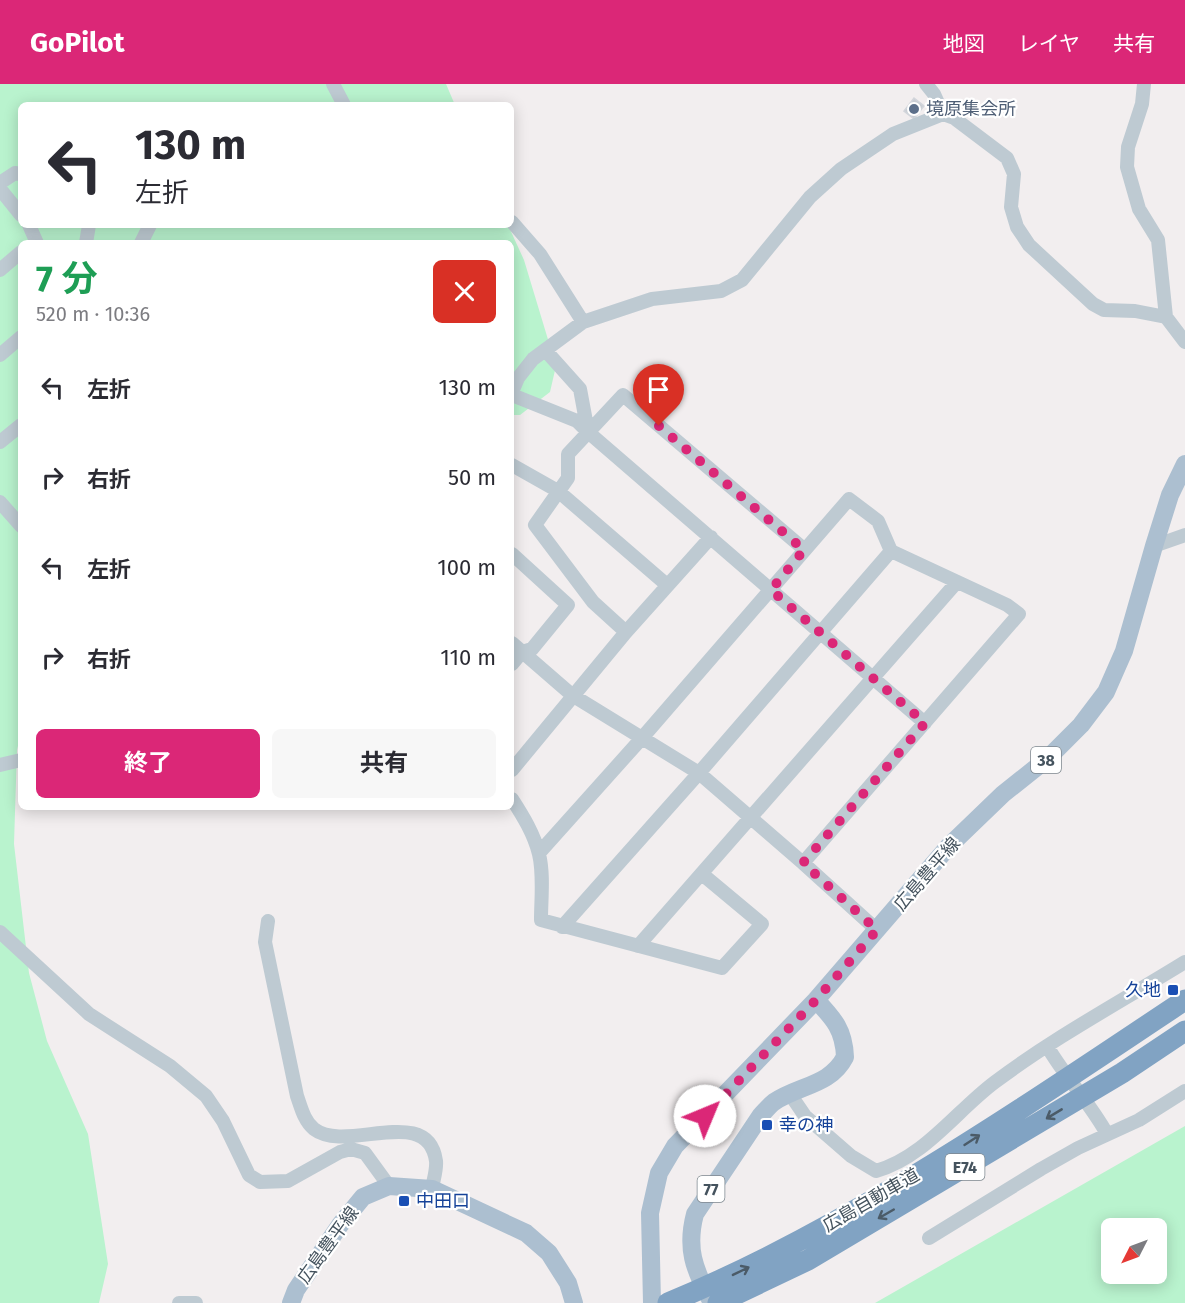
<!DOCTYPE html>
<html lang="ja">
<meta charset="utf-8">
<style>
:root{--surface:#fff;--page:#f7f7f7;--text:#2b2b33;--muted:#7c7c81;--accent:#db2777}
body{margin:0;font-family:"Fira Sans","Noto Sans JP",sans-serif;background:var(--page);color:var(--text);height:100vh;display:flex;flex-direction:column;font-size:22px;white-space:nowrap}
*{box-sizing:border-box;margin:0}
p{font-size:20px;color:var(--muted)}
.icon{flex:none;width:33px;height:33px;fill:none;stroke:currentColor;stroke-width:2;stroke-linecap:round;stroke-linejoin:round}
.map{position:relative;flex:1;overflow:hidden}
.details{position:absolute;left:18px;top:156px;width:496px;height:570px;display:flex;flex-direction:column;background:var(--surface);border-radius:9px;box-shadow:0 3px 15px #0003}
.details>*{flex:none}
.banner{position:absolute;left:18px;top:18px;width:496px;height:126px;border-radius:9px;box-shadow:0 3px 15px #0003;background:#fff;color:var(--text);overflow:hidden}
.needle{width:39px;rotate:228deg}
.fabs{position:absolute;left:1101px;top:1134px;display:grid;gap:12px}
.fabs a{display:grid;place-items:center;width:66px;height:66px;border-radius:9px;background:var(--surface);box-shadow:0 3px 15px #0003;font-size:30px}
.pin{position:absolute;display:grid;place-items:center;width:51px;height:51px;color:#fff;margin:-62px -26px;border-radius:50% 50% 50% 0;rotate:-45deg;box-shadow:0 0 6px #0007}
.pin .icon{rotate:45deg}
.me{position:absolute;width:66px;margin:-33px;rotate:45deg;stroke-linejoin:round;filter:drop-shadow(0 0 4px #0008)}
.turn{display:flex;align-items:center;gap:21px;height:126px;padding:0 18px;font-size:27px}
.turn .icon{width:78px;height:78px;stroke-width:2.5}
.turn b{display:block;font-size:42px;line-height:51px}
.round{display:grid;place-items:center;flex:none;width:63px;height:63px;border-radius:9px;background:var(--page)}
.head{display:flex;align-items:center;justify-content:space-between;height:102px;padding:0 18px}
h1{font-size:36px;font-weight:700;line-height:45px;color:#1e9e55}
.cta{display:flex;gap:12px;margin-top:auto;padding:12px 18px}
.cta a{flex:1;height:69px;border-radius:9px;background:var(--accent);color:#fff;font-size:24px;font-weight:700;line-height:69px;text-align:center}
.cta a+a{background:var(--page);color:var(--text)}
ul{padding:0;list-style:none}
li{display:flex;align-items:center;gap:18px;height:90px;padding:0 18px}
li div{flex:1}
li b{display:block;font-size:22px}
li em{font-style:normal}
header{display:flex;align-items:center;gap:36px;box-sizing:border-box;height:84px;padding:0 30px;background:var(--accent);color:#fff}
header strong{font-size:28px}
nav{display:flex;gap:33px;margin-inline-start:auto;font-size:21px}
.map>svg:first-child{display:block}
.green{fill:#b9f3ce;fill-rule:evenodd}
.building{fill:#caced4;stroke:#d2d5db;stroke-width:1.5}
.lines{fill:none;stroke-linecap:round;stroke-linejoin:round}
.minor{stroke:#becad2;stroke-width:14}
.major{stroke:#acbfd0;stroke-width:18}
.highway{stroke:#81a3c3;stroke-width:21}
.oneway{stroke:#4b5b68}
.route{stroke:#db2777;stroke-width:10;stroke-dasharray:0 18}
.service-dot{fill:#5c6f8a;stroke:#fff;stroke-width:2}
.transit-dot{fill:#1a4fb4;stroke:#fff;stroke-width:2}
.labels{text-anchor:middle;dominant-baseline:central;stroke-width:4.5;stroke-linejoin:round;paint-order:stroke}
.shield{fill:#fff;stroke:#7d878e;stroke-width:1.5}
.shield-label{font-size:16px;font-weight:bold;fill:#45535e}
.service-label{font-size:18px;fill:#4e5e75;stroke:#fff;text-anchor:start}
.street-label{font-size:18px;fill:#45535e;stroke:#fff}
.transit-label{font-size:18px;fill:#164399;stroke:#fff;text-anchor:start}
</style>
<header>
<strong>GoPilot</strong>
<nav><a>地図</a><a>レイヤ</a><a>共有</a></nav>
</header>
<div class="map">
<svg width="1185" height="1219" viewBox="0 0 1185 1219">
<rect width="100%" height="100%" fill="#f2eeef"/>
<path class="green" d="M 0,0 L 446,0 L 455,21 L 21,21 L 21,141 L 508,141 L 524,176 L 556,282 L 550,308 L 520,331 L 512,331 L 512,159 L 21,159 L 21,649 L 17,666 L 14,760 L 29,889 L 47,957 L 88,1050 L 108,1180 L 99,1219 L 0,1219 Z
M 1185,1042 L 1185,1219 L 875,1219 ZM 1112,1144 L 1156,1144 L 1156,1190 L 1112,1190 Z"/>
<path class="building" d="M 914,14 L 924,22 L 914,35 L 904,27 Z"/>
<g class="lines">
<path class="minor" d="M 333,0 L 344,21
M 926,0 L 934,10 L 943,30
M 1144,0 L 1142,20 L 1128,63 L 1127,83 L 1139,125 L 1158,156 L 1166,233
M 0,99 L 15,89 L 21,90
M 0,105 L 21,131
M 512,138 L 540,170 L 583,238
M 29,141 L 37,159
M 86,159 L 89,141
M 141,159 L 150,141
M 0,186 L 21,168
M 546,267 L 580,305 L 588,348 L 925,639
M 0,271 L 21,253
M 512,308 L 518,294 L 533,275 L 583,238 L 652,215 L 721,207 L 742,196 L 810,113 L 841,85 L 893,50 L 943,30 L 954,34 L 1007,74 L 1014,90 L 1011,123 L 1017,143 L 1029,161 L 1093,220 L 1104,226 L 1135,227 L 1166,233 L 1185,258
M 512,311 L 577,337 L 588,348
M 0,358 L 21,341
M 512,381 L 558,407 L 667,501
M 0,418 L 21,442
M 1154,462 L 1185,451
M 512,470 L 568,521 L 532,565 L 522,568 L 512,580
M 626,548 L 593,518 L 535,441 L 568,394 L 568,370 L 623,311 L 805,466
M 512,559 L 572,611 L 699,689 L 803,779 L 877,846
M 0,681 L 21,676
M 512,686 L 626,548 L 711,453
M 512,715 C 523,732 534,750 539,770 C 544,791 541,815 541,836 L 722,884 L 762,840 L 702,790
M 539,769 L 642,654 L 849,415 L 878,437 L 891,467 L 1007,521 L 1019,530 L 803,779
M 268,837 L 265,858 L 297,1012 C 301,1023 304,1037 314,1045 C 346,1070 428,1019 436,1077 C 437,1086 433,1097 432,1105
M 562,843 L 699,689 L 891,467
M 0,848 L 89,930 L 170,982 L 206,1012 L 223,1037 L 249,1091 L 260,1098 L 288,1097 L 340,1068 L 351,1065 L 365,1069 L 389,1102
M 638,862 L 957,498
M 1047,962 C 1065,993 1090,1019 1107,1050
M 790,1010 L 805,1032 L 851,1072 L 876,1087 C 925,1073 956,1027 995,998 C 1055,953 1122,917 1185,878
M 929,1154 L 1041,1085 L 1078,1064 L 1139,1036 L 1185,1007
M 179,1219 L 196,1219"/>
<path class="major" d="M 710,1215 C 694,1185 686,1164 695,1130 L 761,1031 C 765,1027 769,1022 774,1018 C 799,1001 830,1002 845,973 C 844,946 834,935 816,916
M 291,1219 L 296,1206 L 340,1141 L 363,1113 L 389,1102 L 432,1105 L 526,1149 L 549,1169 L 568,1199 L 574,1219
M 652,1219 L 650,1129 L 659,1089 L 675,1062 L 816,916 L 949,762 L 1003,710 L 1047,675 L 1081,641 L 1106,608 L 1124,567 L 1154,462 L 1170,411 L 1185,380"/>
<path class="highway" d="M 668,1219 C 853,1142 1019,1026 1185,916
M 718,1219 L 808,1176 L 1122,989 L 1185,947"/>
</g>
<defs><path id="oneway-shaft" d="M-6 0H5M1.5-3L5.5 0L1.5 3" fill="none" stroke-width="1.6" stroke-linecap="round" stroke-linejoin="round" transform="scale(1.5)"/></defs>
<g class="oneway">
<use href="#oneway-shaft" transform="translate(1054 1030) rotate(149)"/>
<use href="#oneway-shaft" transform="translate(972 1056) rotate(-33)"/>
<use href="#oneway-shaft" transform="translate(886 1130) rotate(150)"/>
<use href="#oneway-shaft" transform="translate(741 1187) rotate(-26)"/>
</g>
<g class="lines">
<path class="route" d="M 659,342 L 804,466 L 771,506 L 925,639 L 803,779 L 877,846 L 816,916 L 705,1032"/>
</g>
<circle class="service-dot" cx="914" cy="25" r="6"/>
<g class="transit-dot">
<rect x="1167" y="900" width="12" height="12" rx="3"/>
<rect x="761" y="1035" width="12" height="12" rx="3"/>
<rect x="398" y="1111" width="12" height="12" rx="3"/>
</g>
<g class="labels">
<g class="shield">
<rect x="1031" y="663" width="30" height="26" rx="4.5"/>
<rect x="945.5" y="1070" width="39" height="26" rx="4.5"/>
<rect x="697.5" y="1092" width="27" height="26" rx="4.5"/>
</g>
<g class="shield-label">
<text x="1046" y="676">38</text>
<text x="965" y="1083">E74</text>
<text x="711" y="1105">77</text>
</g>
<g class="service-label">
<text x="926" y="25">境原集会所</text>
</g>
<g class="street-label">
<text transform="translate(927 790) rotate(-49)">広島豊平線</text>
<text transform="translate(871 1116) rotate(-30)">広島自動車道</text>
<text transform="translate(328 1161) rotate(-54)">広島豊平線</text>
</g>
<g class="transit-label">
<text x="1161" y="906" text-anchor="end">久地</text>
<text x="779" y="1041">幸の神</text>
<text x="416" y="1117">中田口</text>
</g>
</g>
</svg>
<div class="fabs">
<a><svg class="needle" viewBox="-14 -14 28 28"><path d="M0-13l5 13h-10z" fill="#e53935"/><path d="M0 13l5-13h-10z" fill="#7c7c81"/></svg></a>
</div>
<div class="pin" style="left:659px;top:342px;background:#d93025"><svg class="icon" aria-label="arrive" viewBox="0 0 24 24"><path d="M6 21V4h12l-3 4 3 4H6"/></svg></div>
<svg class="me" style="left:705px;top:1032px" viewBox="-20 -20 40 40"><circle r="19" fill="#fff"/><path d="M0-13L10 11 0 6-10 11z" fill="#db2777"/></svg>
<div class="banner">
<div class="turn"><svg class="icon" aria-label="left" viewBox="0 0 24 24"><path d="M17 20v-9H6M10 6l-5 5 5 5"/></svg><div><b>130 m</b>左折</div></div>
</div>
<section class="details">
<div class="head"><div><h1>7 分</h1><p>520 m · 10:36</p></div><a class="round" style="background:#d93025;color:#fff"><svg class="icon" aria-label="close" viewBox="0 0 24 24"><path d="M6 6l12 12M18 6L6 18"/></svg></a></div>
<ul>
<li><svg class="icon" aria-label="left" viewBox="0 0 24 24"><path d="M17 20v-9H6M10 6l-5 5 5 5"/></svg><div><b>左折</b></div><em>130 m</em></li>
<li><svg class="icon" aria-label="right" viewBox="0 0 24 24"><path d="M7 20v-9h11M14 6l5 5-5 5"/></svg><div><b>右折</b></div><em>50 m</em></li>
<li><svg class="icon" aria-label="left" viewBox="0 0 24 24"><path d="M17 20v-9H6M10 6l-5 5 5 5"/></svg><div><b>左折</b></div><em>100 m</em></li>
<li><svg class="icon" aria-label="right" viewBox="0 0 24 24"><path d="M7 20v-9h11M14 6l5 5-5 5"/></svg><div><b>右折</b></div><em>110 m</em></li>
</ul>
<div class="cta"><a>終了</a><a>共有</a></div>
</section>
</div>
